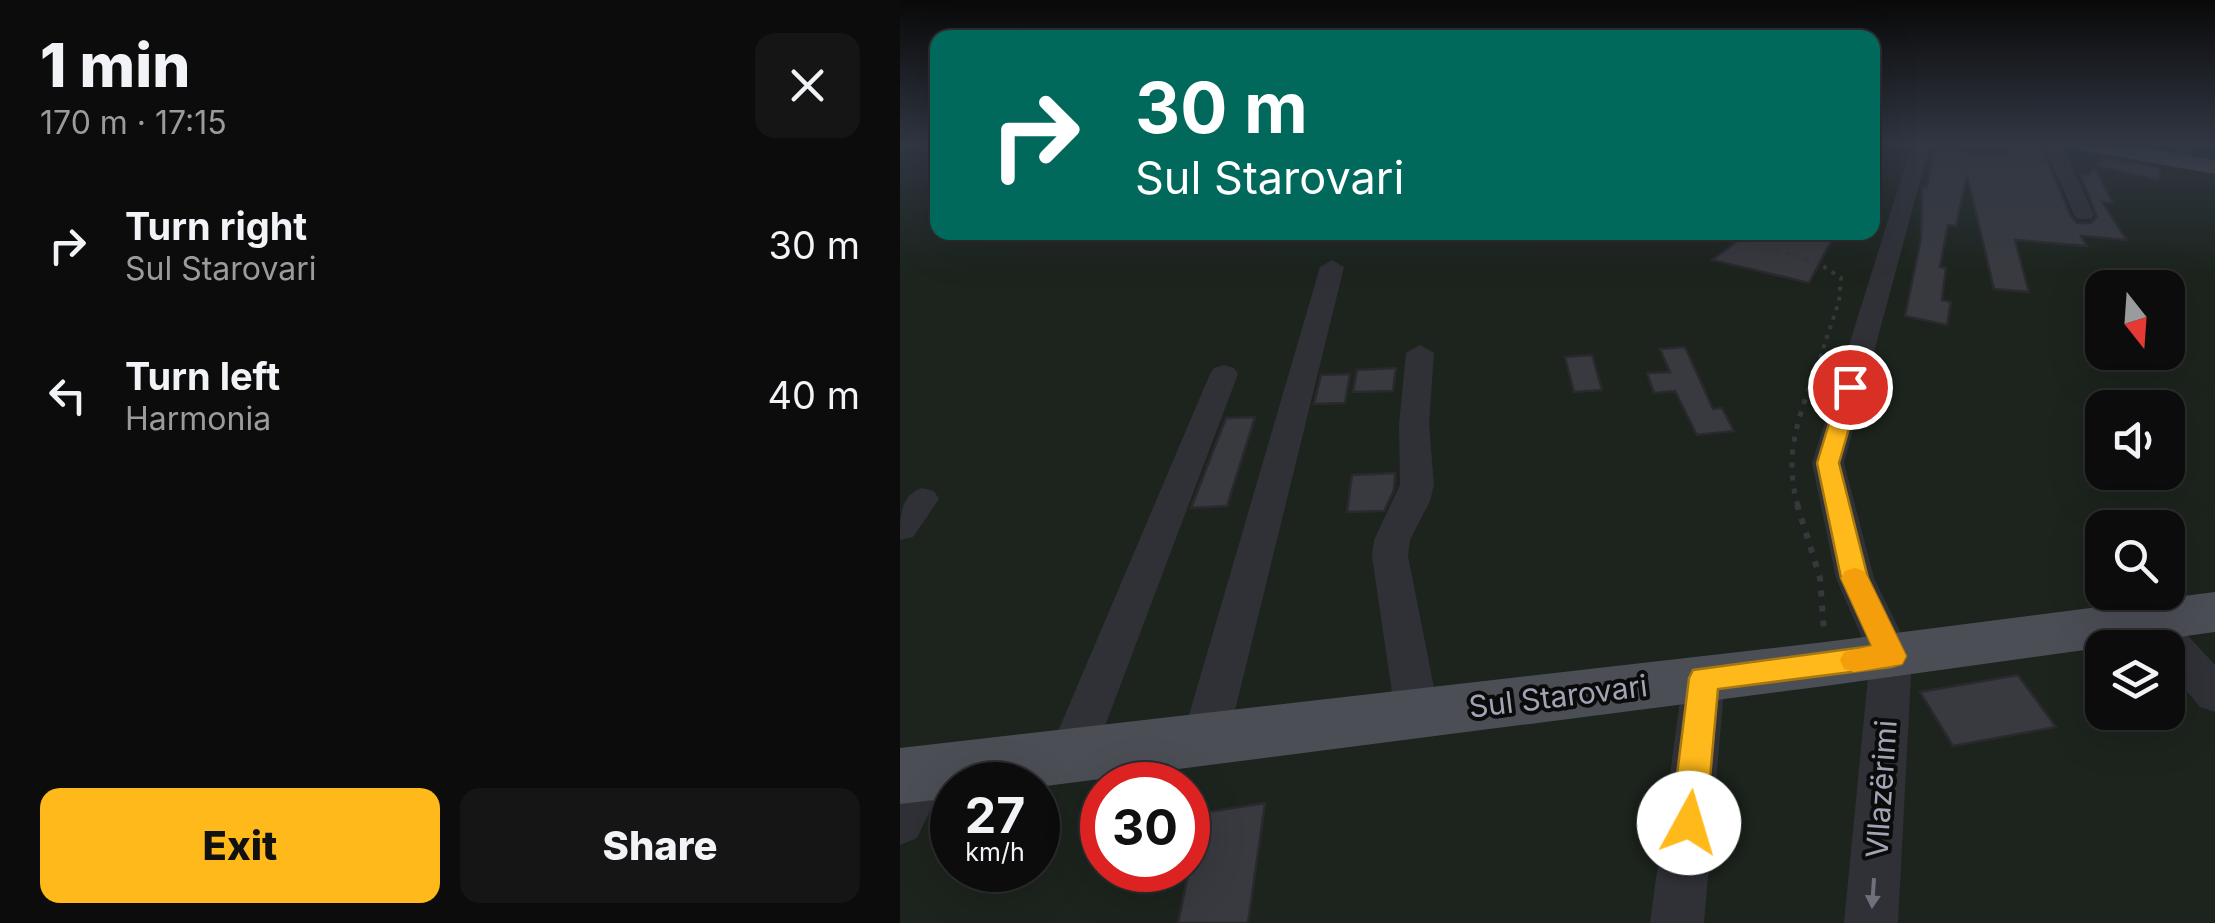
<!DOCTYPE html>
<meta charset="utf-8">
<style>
:root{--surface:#0c0c0d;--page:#151516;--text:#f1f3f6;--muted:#9a9b9d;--line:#2c2c2e;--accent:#ffb91a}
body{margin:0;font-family:Inter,sans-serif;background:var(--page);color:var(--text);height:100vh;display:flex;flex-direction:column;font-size:38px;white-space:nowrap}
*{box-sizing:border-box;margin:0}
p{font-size:32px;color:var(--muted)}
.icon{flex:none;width:55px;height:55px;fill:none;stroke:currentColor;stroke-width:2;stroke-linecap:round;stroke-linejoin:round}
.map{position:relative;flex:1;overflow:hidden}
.drawer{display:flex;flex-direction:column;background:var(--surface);width:900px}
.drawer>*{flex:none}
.banner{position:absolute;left:30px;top:30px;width:950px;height:210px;border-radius:20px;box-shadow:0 10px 40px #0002,0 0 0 2px var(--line);background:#00695c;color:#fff;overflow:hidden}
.needle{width:65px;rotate:163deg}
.buttons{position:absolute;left:1185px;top:270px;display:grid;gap:20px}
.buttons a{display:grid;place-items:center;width:100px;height:100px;border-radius:20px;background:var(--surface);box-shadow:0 10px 40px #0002,0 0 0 2px var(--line);font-size:50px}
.speed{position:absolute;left:30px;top:762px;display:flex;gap:20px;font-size:50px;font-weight:700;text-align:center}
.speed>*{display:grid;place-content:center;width:130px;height:130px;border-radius:50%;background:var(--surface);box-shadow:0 10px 40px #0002,0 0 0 2px var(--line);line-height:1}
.speed small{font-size:25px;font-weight:400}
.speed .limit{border:15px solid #d22;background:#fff;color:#111}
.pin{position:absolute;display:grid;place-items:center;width:85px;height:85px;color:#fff;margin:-42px;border:5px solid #fff;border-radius:50%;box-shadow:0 2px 10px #0007}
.me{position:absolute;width:110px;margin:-55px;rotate:6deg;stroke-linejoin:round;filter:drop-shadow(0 0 8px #0008)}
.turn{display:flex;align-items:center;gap:35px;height:210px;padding:0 40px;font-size:45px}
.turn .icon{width:130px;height:130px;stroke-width:2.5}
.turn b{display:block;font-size:70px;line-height:85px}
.round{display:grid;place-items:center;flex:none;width:105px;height:105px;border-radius:20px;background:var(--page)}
.overview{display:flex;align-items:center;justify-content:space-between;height:170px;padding:0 40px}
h1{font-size:60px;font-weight:800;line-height:75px}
.cta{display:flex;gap:20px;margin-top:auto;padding:20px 40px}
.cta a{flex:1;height:115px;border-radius:20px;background:var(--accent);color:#111;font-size:40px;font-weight:800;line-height:115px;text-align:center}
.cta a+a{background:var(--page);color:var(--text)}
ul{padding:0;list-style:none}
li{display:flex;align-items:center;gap:30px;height:150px;padding:0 40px}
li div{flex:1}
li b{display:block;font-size:38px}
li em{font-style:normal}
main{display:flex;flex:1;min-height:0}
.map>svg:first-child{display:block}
.green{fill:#1c241d;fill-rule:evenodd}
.building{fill:#393a40;stroke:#2a2a2e;stroke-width:2.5}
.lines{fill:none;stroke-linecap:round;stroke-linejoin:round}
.path-far3{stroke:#36383e;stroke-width:2.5;stroke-dasharray:2.5 5;stroke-linecap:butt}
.path-far2{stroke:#36383e;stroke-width:4;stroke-dasharray:4 6;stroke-linecap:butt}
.path-far1{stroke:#36383e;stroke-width:5;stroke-dasharray:5 8;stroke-linecap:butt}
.path{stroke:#36383e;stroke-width:6;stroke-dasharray:6 9;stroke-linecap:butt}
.minor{fill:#303137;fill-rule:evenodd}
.major{fill:#4c4e56;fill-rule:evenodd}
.oneway{fill:#6d717c}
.route{fill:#ffb91a;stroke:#a67811;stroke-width:2.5}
.slow{fill:#f59e0b}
.labels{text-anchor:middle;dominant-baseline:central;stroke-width:8;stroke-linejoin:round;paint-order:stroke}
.near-street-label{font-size:30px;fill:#9fa5b4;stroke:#0b0b0c}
</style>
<main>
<section class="drawer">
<div class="overview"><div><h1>1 min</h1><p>170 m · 17:15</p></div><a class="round"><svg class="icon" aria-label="close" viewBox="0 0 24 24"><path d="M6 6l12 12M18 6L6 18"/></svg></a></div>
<ul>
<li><svg class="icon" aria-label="right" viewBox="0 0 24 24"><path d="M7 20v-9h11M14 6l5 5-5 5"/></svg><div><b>Turn right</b><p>Sul Starovari</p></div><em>30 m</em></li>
<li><svg class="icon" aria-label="left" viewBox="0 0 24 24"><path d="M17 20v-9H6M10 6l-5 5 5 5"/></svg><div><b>Turn left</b><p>Harmonia</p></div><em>40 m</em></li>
</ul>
<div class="cta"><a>Exit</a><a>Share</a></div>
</section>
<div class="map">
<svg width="1315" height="923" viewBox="0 0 1315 923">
<rect width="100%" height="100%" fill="#101011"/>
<path class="green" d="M 0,144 L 37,144 L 38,232 L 972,232 L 973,144 L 1315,144 L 1315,923 L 0,923 ZM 1202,288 L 1268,288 L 1268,352 L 1202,352 ZM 1202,408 L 1268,408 L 1268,472 L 1202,472 ZM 1202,528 L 1268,528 L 1268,592 L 1202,592 ZM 1202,648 L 1268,648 L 1268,712 L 1202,712 ZM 52,785 L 138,785 L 138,870 L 52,870 ZM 202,785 L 288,785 L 288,870 L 202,870 Z"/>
<path class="building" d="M 1105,144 L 1140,144 L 1171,216 L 1177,223 L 1191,223 L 1197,217 L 1180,174 L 1188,175 L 1195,167 L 1213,203 L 1202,202 L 1227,240 L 1181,236 L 1187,246 L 1115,240 L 1129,292 L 1094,289 L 1067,175 L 1056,226 L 1048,225 L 1040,267 L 1046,268 L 1042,300 L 1051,302 L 1047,325 L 1005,316 L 1021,238 L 1022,187 L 1027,187 L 1034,149 L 1107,156 Z
M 1203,158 L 1260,168 L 1259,180 L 1196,166 Z
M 849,232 L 936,232 L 909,283 L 812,260 Z
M 785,347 L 813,409 L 822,408 L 834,431 L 797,435 L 775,391 L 754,393 L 747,373 L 770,372 L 760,349 Z
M 692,355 L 702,390 L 674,392 L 665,357 Z
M 496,368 L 493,391 L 453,392 L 457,370 Z
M 450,374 L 445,403 L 414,404 L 421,375 Z
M 355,417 L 327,506 L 291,508 L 326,418 Z
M 495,473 L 494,490 L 484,511 L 447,512 L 452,475 Z
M 1118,675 L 1156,727 L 1053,746 L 1020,692 Z
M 365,803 L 348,923 L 278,923 L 301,813 Z"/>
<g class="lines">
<path class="path-far3" d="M 810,232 L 837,240"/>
<path class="path-far2" d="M 828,237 L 917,262 L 941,278 L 939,301 L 920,358"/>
<path class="path-far1" d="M 898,506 C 881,450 903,408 921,355"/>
<path class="path" d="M 897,504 L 920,578 L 924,631"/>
<path class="minor" d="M 1012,144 L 1030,144 L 944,463 L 974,578 L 1012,656 L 998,923 L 944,923 L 970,656 L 936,578 L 912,463 Z
M 1144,144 L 1162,144 L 1194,215 L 1191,219 L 1177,219 L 1174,215 Z
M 1274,144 L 1292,144 L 1292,165 L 1280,165 Z
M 432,260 L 444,267 L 328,739 L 321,753 L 305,759 L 289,753 L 282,739 L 420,267 Z
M 520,345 L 534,353 L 529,424 L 534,485 L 530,501 L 510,540 L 508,556 L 539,713 L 533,726 L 517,732 L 501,726 L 495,713 L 472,556 L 474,540 L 500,485 L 499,424 L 506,353 Z
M 324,365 L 334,368 L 338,374 L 194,755 L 187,770 L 171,776 L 155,770 L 148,755 L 310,374 L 314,368 Z
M 22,488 L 34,491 L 39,499 L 13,537 L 0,540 C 0,517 0,495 22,488 Z
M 1250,606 L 1264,610 L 1315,665 L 1315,712 L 1300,707 L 1268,669 L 1268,648 L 1249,648 L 1230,621 L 1236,610 Z
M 804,660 L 819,666 L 825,678 L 804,923 L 750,923 L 783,678 L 789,666 Z
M 24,751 L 41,758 L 48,773 L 17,838 L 0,845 L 0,772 L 7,758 Z"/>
<path class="major" d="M 1173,144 L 1224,144 L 1315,160 L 1315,174 L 1184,151 Z
M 1315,592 L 1315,632 L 925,686 L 138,787 L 52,785 L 52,798 L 0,804 L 0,748 L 925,642 Z"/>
</g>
<defs><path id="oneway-solid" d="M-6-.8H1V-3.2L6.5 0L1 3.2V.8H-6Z" transform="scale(2.5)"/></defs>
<use class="oneway" href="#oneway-solid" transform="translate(973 893) rotate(94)"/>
<linearGradient id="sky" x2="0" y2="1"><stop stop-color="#090909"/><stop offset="0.53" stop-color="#313743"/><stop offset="1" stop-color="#313743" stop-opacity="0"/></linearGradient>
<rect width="1315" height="273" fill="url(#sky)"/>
<path class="route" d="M 950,381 L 961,387 L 939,463 L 968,578 L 1006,656 L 1002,664 L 991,667 L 818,689 L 806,823 L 801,834 L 789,839 L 777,834 L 771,823 L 789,678 L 793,670 L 972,646 L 941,578 L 917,463 L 940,387 Z"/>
<path class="slow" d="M 955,568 L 964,571 L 968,578 L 1006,656 L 1002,664 L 954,672 L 944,669 L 940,660 L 944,652 L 972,646 L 941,578 L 945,571 Z"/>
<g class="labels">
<g class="near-street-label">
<text transform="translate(658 696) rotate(-7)">Sul Starovari</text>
<text transform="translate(981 789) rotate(-86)">Vllazërimi</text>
</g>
</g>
</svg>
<div class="buttons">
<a><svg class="needle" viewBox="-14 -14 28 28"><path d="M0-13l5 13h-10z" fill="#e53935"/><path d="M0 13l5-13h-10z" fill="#9a9b9d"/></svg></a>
<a><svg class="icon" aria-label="sound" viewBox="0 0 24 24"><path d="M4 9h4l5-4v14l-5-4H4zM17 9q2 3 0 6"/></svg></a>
<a><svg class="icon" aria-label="search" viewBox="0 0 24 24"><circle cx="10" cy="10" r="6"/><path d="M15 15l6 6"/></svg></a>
<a><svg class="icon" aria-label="layers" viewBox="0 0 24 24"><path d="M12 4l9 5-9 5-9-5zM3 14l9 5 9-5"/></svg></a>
</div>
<div class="speed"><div>27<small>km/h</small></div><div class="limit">30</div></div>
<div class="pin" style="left:950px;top:387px;background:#d93025"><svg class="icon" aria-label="arrive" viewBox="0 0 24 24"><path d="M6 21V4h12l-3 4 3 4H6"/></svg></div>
<svg class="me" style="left:789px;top:823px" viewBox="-20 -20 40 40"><circle r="19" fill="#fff"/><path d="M0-13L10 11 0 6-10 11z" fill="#ffb91a"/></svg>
<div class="banner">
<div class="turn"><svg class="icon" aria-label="right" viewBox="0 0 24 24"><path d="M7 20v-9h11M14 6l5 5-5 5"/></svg><div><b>30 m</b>Sul Starovari</div></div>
</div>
</div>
</main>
